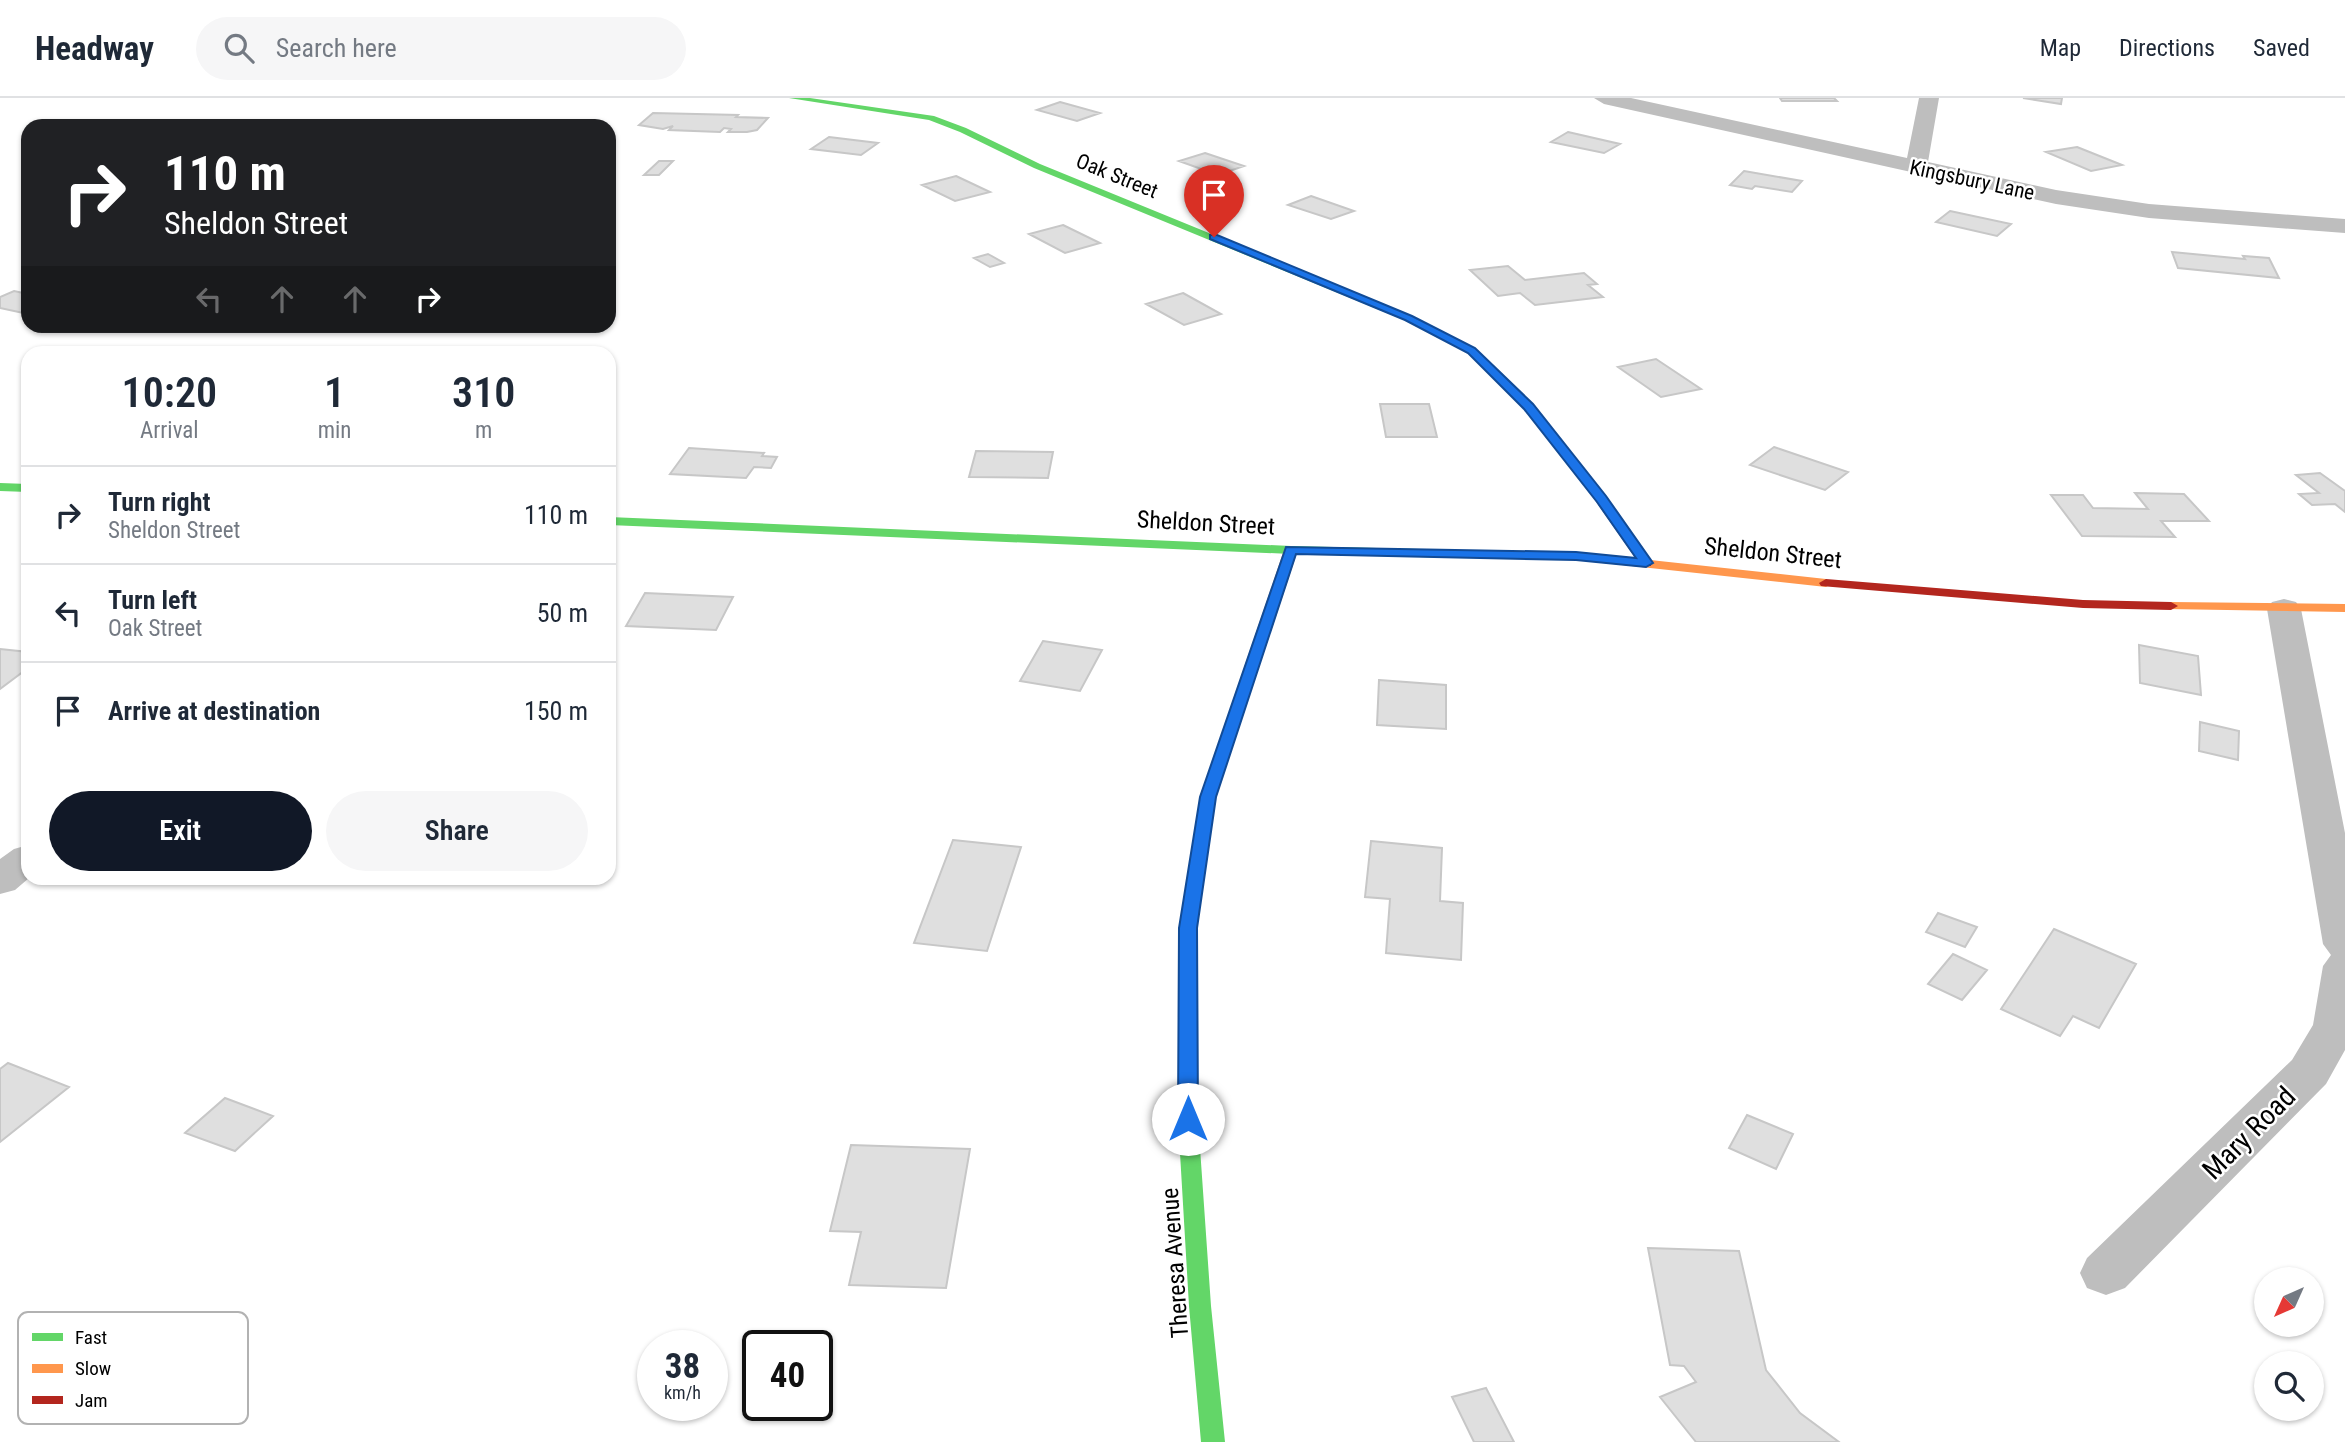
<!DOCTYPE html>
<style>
:root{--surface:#fff;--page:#f6f6f7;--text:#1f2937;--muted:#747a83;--line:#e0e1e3;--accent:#111827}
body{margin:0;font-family:"Roboto Condensed",sans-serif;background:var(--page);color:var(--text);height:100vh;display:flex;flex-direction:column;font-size:26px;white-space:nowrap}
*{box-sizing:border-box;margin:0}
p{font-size:23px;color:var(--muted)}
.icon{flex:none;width:38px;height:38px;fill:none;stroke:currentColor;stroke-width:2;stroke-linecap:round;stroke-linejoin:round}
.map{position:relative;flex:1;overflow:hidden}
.sheet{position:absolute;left:21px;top:248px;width:595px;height:539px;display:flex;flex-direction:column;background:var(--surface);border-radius:21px;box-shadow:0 2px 5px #0004}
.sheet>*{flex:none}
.top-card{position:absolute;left:21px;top:21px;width:595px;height:214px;border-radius:21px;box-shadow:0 2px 5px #0004;background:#202124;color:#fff;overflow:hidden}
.needle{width:46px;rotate:225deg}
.fabs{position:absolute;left:2254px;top:1169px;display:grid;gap:14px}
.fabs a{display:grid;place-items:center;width:70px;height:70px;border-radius:50%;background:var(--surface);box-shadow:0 2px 5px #0004;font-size:35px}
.speed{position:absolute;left:637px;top:1232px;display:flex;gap:14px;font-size:35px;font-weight:700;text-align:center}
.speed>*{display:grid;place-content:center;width:91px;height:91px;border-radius:50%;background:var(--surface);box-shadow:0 2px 5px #0004;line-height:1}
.speed small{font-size:18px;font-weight:400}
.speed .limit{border:4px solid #111;border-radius:10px;background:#fff;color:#111}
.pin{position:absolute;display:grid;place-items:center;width:60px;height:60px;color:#fff;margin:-72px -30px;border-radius:50% 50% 50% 0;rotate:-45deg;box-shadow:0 0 7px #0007}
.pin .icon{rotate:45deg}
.me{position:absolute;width:77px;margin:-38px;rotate:0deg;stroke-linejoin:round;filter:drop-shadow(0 0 5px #0008)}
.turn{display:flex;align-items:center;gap:24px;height:147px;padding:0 28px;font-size:32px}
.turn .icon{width:91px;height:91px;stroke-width:2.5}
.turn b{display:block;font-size:49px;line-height:60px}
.lanes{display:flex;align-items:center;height:66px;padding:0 28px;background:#0003;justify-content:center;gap:35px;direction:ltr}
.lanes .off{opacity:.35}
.eta{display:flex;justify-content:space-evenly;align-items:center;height:119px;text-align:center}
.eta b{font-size:42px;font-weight:600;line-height:49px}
.cta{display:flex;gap:14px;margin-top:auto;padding:14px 28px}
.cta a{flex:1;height:80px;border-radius:42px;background:var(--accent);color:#fff;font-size:28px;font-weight:600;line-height:80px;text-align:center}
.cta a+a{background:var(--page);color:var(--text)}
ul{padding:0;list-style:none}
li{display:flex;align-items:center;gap:21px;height:98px;padding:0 28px;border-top:2px solid var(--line)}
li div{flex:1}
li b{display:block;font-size:26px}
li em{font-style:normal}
header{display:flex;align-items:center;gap:42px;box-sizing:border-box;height:98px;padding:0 35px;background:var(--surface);border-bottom:2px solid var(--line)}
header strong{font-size:33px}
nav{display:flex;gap:38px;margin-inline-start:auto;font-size:24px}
.search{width:490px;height:63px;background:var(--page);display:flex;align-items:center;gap:18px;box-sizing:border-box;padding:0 24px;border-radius:38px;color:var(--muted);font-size:26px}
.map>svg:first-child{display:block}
.building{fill:#dfdfdf;stroke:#c7c7c7;stroke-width:2}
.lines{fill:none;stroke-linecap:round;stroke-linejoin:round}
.street{fill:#bebebe;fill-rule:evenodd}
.fast{fill:#63d668;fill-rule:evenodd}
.slow{fill:#ff974d;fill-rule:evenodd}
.jam{fill:#b3261e;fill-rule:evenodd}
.route{fill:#1a73e8;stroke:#114b97;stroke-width:2}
.labels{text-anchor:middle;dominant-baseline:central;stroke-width:5;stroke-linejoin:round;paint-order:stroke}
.far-street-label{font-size:21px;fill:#000;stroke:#fff}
.street-label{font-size:24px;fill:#000;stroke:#fff}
.near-street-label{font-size:28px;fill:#000;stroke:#fff}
.key{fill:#fff;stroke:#b2b2b2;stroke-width:2}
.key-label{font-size:19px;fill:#000}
</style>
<header>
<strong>Headway</strong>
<div class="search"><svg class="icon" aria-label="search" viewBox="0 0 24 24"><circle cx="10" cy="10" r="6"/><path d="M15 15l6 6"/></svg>Search here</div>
<nav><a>Map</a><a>Directions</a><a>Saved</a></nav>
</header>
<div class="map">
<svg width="2345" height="1344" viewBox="0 0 2345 1344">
<rect width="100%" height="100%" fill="#fff"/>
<path class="building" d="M 1780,0 L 1834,0 L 1837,3 L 1782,3 Z
M 2023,0 L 2062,0 L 2061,6 Z
M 1060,4 L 1100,15 L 1077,23 L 1037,12 Z
M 653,15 L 738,17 L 736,19 L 768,20 L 757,32 L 747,34 L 728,34 L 731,31 L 724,30 L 720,34 L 669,32 L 673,28 L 663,31 L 639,27 Z
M 1568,34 L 1620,46 L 1604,55 L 1551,44 Z
M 829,39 L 878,45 L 861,57 L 811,51 Z
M 2077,49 L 2122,67 L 2091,73 L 2046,54 Z
M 1205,55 L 1244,68 L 1218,77 L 1179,63 Z
M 659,63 L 673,63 L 659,77 L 644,77 Z
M 1744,73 L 1802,83 L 1792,94 L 1755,88 L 1752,91 L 1730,87 Z
M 956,78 L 990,94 L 955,103 L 922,87 Z
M 1311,98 L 1354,113 L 1331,121 L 1288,107 Z
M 1950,113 L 2011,126 L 1997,138 L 1936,124 Z
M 1063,127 L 1100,145 L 1065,155 L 1029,136 Z
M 2172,154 L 2245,161 L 2243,158 L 2269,160 L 2279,180 L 2178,170 Z
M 988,156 L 1004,165 L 990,169 L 974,160 Z
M 1508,168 L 1525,182 L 1584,175 L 1597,186 L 1588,187 L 1603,199 L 1535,207 L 1520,195 L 1498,198 L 1470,172 Z
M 14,193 L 28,196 L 28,216 L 0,210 L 0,199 Z
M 1183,195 L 1221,216 L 1184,227 L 1146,206 Z
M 1656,261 L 1701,291 L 1661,299 L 1618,269 Z
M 1380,306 L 1429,306 L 1437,339 L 1386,339 Z
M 1774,349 L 1848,374 L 1825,392 L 1750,367 Z
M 689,350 L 764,355 L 762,358 L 777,359 L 771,370 L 754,369 L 746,380 L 670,376 Z
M 976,353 L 1053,354 L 1048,380 L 969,379 Z
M 2320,375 L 2345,393 L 2345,414 L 2335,406 L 2312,407 L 2299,396 L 2319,395 L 2296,377 Z
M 2135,395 L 2184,396 L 2209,423 L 2161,423 L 2175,439 L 2082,438 L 2051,397 L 2083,397 L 2093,410 L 2148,411 Z
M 645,495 L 733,499 L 716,532 L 626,528 Z
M 1043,543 L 1102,552 L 1080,593 L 1020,583 Z
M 2139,547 L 2198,558 L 2201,597 L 2140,585 Z
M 0,551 L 28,554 L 28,570 L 0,591 Z
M 1379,582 L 1446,587 L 1446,631 L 1377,627 Z
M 2200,624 L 2239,633 L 2238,662 L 2199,653 Z
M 953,742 L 1021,749 L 987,853 L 914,845 Z
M 1371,743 L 1442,750 L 1440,803 L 1463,805 L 1461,862 L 1386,855 L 1390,801 L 1365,799 Z
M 1938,815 L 1977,829 L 1965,849 L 1926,834 Z
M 2054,831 L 2136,866 L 2099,930 L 2073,918 L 2060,938 L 2001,911 Z
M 1953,856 L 1987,872 L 1962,902 L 1928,886 Z
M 8,965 L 69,989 L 0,1044 L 0,971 Z
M 225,1000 L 273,1018 L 235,1053 L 185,1035 Z
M 1747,1017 L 1793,1036 L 1776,1071 L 1729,1050 Z
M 851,1047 L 970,1051 L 946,1190 L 849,1187 L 861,1134 L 830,1133 Z
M 1648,1150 L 1739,1153 L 1766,1272 L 1800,1315 L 1839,1344 L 1696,1344 L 1660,1299 L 1696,1284 L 1684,1268 L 1670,1267 Z
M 1486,1290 L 1514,1344 L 1474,1344 L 1452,1299 Z"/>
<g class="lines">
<path class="street" d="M 1594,0 L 1631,0 L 1907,60 L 1919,0 L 1939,0 L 1928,64 L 2056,92 L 2149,106 L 2345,121 L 2345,135 L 2149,120 L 2056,106 L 1604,6 Z
M 2284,501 L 2296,504 L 2301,511 L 2345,735 L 2345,952 L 2326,986 L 2125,1190 L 2106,1197 L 2087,1190 L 2080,1175 L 2087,1160 L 2292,962 L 2313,927 L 2323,868 L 2331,857 L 2323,846 L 2267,511 L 2272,504 Z
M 28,747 L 29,780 L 15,792 L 0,796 L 0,761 L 14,751 Z"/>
<path class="fast" d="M 789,0 L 810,0 L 934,18 L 966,30 L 1040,66 L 1412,218 L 1475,250 L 1532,307 L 1593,382 L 1591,385 L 1583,385 L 1524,311 L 1467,254 L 1404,222 L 1034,70 L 960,34 L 929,22 Z
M 0,385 L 28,386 L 28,394 L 0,393 Z
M 609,419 L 1291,448 L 1462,452 L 1469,456 L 1462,460 L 1291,456 L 609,427 Z
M 1188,872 L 1194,874 L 1197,878 L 1198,1021 L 1211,1208 L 1225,1344 L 1201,1344 L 1189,1208 L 1178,1021 L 1179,878 L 1182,874 Z"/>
<path class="slow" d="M 1291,448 L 1298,452 L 1216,699 L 1197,830 L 1197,878 L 1194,882 L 1182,882 L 1179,878 L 1179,830 L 1200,699 L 1284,452 Z
M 1462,452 L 1576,454 L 1826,481 L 1833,485 L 1826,489 L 1576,462 L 1457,459 L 1457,453 Z
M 2171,504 L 2345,506 L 2345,514 L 2166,511 L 2164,508 Z"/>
<path class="jam" d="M 1587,378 L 1591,379 L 1651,462 L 1651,468 L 1641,468 L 1581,382 Z
M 1826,481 L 2083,502 L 2171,504 L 2178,508 L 2171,512 L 2083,510 L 1821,488 L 1819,485 Z"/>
</g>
<path class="route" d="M 1210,137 L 1217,137 L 1412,218 L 1475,250 L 1533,306 L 1606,398 L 1653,465 L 1646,469 L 1576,462 L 1296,456 L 1216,699 L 1197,830 L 1198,1021 L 1195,1027 L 1188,1029 L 1181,1027 L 1178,1021 L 1179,830 L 1200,699 L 1286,449 L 1576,454 L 1636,460 L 1597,404 L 1524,311 L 1468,255 L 1405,222 L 1210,141 Z"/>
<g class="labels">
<g class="far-street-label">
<text transform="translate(1117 78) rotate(22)">Oak Street</text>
<text transform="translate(1972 82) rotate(12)">Kingsbury Lane</text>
</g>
<g class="street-label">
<text transform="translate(1206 425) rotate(3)">Sheldon Street</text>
<text transform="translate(1773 455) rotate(6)">Sheldon Street</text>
<text transform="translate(1175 1165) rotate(-94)">Theresa Avenue</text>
</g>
<g class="near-street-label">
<text transform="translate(2249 1035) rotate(-45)">Mary Road</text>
</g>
</g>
<rect x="18" y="1214" width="230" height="112" rx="10" class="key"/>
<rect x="32" y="1235" width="31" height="8" fill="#63d668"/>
<rect x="32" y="1266" width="31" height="9" fill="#ff974d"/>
<rect x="32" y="1298" width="31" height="8" fill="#b3261e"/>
<g class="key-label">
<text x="75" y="1246">Fast</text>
<text x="75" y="1277">Slow</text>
<text x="75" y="1309">Jam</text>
</g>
</svg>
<div class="fabs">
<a><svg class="needle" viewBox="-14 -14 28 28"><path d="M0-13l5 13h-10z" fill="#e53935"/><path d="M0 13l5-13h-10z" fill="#747a83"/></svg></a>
<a><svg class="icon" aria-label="search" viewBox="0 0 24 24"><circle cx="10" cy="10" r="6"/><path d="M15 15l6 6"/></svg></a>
</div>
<div class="speed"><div>38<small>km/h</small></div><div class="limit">40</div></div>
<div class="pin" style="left:1214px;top:139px;background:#d93025"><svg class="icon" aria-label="arrive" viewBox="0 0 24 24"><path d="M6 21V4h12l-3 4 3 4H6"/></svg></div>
<svg class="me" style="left:1188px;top:1021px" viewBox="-20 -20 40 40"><circle r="19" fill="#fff"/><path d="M0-13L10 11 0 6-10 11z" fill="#1a73e8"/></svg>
<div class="top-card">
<div class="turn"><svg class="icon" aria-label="right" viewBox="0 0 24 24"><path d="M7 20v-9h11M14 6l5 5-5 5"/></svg><div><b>110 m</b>Sheldon Street</div></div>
<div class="lanes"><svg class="icon off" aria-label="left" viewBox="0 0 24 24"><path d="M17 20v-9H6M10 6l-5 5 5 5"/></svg><svg class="icon off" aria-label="ahead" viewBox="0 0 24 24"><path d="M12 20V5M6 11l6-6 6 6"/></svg><svg class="icon off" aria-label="ahead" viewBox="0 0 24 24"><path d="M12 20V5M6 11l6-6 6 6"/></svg><svg class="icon" aria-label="right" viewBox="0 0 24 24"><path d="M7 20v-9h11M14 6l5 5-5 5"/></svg></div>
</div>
<section class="sheet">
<div class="eta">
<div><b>10:20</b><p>Arrival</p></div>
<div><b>1</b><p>min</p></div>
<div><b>310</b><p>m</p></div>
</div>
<ul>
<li><svg class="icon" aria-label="right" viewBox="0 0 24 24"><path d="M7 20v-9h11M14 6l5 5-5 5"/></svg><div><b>Turn right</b><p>Sheldon Street</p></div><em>110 m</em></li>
<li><svg class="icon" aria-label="left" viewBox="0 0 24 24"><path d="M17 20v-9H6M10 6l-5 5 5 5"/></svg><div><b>Turn left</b><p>Oak Street</p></div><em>50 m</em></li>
<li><svg class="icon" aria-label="arrive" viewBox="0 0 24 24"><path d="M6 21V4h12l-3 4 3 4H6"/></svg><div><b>Arrive at destination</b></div><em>150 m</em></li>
</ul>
<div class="cta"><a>Exit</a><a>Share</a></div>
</section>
</div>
